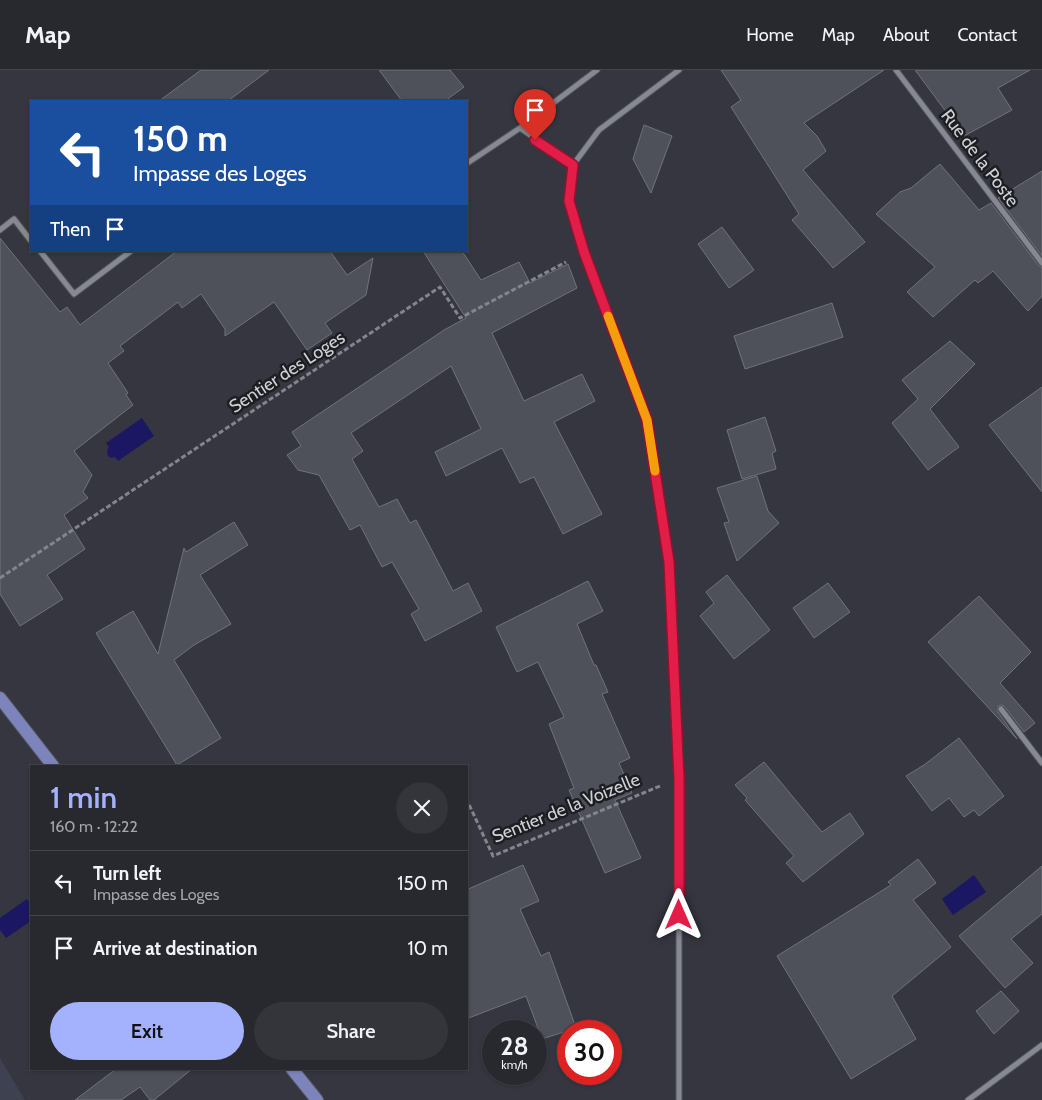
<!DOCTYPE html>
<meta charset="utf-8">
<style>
:root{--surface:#28282f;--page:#34343b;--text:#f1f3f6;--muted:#a5a6aa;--line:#44444b;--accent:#a4b1fc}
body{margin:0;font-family:Cabin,sans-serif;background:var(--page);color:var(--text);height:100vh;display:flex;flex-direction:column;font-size:19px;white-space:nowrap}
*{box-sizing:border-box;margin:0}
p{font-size:16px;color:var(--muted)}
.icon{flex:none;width:28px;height:28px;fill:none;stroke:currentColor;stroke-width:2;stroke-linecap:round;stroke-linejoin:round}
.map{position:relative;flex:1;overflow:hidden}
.drawer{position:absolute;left:30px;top:695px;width:438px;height:305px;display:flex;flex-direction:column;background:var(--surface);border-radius:0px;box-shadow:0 1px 4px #0004,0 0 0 1px var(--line)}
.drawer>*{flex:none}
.guide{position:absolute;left:30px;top:30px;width:438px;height:152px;border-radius:0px;box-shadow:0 1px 4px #0004,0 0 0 1px var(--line);background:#1a4fa0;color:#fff;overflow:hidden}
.speed{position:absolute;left:482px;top:950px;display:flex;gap:10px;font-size:25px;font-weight:700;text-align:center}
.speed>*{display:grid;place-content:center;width:65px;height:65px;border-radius:50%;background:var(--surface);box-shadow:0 1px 4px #0004,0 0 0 1px var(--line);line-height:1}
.speed small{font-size:12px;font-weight:400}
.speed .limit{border:8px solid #d22;background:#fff;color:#111}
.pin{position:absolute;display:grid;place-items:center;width:42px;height:42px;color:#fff;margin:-51px -21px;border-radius:50% 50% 50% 0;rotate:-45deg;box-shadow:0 0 5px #0007}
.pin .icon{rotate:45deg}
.me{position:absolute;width:55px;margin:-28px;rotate:0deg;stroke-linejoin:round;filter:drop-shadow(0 0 4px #0008)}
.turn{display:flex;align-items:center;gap:18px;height:105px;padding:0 20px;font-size:22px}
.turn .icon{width:65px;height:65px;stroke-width:2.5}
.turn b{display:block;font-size:35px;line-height:42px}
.then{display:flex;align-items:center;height:48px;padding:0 20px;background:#0003;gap:10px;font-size:19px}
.round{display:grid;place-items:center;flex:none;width:52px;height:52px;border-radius:26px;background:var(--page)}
.summary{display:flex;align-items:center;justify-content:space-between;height:85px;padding:0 20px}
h1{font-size:30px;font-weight:600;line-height:38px;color:var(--accent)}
.action{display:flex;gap:10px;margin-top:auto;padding:10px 20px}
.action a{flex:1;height:58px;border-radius:30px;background:var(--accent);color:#111;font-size:20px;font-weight:600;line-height:58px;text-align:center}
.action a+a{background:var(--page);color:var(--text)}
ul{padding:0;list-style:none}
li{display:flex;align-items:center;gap:15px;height:65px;padding:0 20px;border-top:1px solid var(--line)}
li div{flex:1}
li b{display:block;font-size:19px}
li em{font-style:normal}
header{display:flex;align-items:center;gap:30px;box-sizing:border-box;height:70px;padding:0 25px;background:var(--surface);border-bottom:1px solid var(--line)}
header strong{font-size:24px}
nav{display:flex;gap:28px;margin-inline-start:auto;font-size:18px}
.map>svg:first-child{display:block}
.built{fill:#3e414f}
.water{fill:#1b1763}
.building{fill:#4f515a;stroke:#70727c}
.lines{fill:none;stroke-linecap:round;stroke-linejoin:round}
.street-casing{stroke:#52545a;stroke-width:7}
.primary-casing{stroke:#52545a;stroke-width:14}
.path{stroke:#84858c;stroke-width:3;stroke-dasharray:5 2.5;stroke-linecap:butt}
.street{stroke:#868892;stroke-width:5}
.primary{stroke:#7c84bb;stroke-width:12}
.route-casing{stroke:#92132f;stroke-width:12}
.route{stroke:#e11d48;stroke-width:9}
.slow{stroke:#f59e0b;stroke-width:9}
.labels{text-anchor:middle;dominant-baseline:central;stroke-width:5;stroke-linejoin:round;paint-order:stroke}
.street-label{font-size:18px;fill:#d0d1d6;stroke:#1d1e22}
</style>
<header>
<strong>Map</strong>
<nav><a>Home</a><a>Map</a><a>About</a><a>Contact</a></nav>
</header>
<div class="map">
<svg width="1042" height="1030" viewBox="0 0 1042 1030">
<rect width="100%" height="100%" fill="#35363f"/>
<path class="built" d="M 0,988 L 25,1030 L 0,1030 Z"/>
<path class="water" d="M 142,348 L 154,366 L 118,391 L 115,387 L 111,388 L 108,386 L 107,381 L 109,377 L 106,373 Z
M 974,805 L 986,822 L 953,845 L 942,829 Z
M 27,829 L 31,835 L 31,851 L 6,868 L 0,860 L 0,848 Z"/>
<path class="building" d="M 201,0 L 269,0 L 228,31 L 159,31 Z
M 379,0 L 450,0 L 464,17 L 445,31 L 402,31 Z
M 721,0 L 884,0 L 804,53 L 817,66 L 826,81 L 803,100 L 865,172 L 833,198 L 792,150 L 799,144 L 731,37 L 741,30 Z
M 915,0 L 1030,0 L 998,18 L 1012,40 L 964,66 Z
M 644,55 L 672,66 L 651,123 L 633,89 Z
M 940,94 L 979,140 L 991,133 L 1039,196 L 1042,197 L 1042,226 L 1028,241 L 993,201 L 978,213 L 975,210 L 933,247 L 907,222 L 935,197 L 876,144 L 900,122 L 911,118 Z
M 1042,101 L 1042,186 L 998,128 Z
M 722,157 L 754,200 L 729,218 L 698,174 Z
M 0,168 L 60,242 L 67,237 L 80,255 L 177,181 L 330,181 L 347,205 L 373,188 L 366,225 L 325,253 L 332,263 L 307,280 L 274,232 L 225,266 L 225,259 L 201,224 L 182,238 L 178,232 L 120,276 L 124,281 L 108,293 L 128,323 L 126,325 L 133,335 L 74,381 L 92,405 L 83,422 L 88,428 L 64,445 L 85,479 L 47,505 L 63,529 L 20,556 L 0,524 Z
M 423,181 L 462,181 L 481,210 L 519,192 L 530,213 L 568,194 L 577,218 L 492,263 L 524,331 L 582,304 L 595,331 L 554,352 L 602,444 L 563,464 L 534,407 L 520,413 L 502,378 L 446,406 L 435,382 L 481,359 L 451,296 L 351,363 L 363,381 L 352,389 L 379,437 L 397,429 L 410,453 L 416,450 L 453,521 L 468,513 L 482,541 L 425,571 L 411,544 L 419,539 L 392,492 L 382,497 L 360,455 L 350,460 L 319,405 L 298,400 L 287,385 L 301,376 L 292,362 L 444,260 L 466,248 Z
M 832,233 L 843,267 L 745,299 L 734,266 Z
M 950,271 L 975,294 L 930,339 L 959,377 L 928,400 L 892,353 L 918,329 L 902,310 Z
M 1042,317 L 1042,422 L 989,355 Z
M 765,347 L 776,381 L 772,383 L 776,399 L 742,409 L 727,360 Z
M 757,406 L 768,441 L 779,453 L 737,491 L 724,453 L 729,452 L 717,418 Z
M 234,452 L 248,475 L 200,505 L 231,554 L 194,575 L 174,590 L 221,668 L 177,695 L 96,563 L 133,541 L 158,584 L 184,478 L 186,482 Z
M 727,505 L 770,560 L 734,589 L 700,546 L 714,533 L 706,522 Z
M 588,511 L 603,541 L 577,554 L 594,595 L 596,595 L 608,622 L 602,624 L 630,688 L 619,693 L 632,723 L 615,730 L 641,788 L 605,803 L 569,720 L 574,718 L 549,654 L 564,647 L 538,592 L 517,602 L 496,557 Z
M 828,513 L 850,542 L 814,568 L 793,538 Z
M 979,526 L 1031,582 L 1000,613 L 1035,653 L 1024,662 L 1004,636 L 1001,635 L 998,636 L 998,642 L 1017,669 L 928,572 Z
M 959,668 L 1004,726 L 979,746 L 974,740 L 964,747 L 949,728 L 932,741 L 906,706 L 924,695 Z
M 764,692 L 822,762 L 850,743 L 864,764 L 803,812 L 786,793 L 794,786 L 745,730 L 747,728 L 735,715 Z
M 918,789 L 936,813 L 913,830 L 951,877 L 892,926 L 916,969 L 851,1009 L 777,886 L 891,815 L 888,812 Z
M 523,795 L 539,831 L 520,839 L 541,886 L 549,882 L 576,958 L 542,969 L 526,926 L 466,949 L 466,820 Z
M 1042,796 L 1042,844 L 1011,869 L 1033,893 L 1005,918 L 959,866 Z
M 1001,921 L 1019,941 L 994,964 L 976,941 Z
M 116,999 L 192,999 L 154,1030 L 150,1030 L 140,1017 L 121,1030 L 75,1030 Z"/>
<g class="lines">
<g class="street-casing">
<path id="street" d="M 679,0 L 599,60 L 573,95 L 569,131 L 584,182 L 647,349 L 669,492 L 679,708 L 679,1030
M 896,0 L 1042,193
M 466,94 L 520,58
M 573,95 L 520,58 L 597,0
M 0,160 L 14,149 L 31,171
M 40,181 L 74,224 L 131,181
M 1001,639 L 1042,693
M 968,1030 L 1042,975"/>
</g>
<g class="primary-casing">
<path id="primary" d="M 0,628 L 53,696
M 292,999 L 317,1030"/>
</g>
<path class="path" d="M 0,508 L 440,217 L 460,248 L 566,192
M 466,728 L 493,786 L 660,716"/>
<use href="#street" class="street"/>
<use href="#primary" class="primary"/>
</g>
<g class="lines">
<g class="route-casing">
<path id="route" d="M 535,70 L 573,95 L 569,131 L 584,182 L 647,350 L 669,492 L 679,708 L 679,845"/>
</g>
<use href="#route" class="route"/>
<path class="slow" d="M 608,246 L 647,350 L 655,401"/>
</g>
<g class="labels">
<g class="street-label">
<text transform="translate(980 88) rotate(53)">Rue de la Poste</text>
<text transform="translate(287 302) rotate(-33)">Sentier des Loges</text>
<text transform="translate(566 738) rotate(-22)">Sentier de la Voizelle</text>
</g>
</g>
</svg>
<div class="speed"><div>28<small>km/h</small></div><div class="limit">30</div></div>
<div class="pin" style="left:535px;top:70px;background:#d93025"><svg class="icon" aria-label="arrive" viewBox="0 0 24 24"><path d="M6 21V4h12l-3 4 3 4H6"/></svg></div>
<svg class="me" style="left:679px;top:845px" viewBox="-20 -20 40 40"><path d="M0-17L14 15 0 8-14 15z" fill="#e11d48" stroke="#fff" stroke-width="4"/></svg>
<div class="guide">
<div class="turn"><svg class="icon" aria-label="left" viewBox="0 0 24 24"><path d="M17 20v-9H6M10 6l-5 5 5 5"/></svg><div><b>150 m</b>Impasse des Loges</div></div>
<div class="then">Then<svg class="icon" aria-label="arrive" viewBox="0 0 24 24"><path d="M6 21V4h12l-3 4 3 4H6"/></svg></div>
</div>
<section class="drawer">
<div class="summary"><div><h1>1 min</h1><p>160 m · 12:22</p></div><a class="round"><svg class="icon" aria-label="close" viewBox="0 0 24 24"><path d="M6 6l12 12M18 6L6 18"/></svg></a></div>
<ul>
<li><svg class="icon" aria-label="left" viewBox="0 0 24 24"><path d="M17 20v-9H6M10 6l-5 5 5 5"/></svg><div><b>Turn left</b><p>Impasse des Loges</p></div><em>150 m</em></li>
<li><svg class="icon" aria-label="arrive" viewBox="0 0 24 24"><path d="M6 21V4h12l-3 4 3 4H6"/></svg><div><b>Arrive at destination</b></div><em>10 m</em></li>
</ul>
<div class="action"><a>Exit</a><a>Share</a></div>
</section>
</div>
